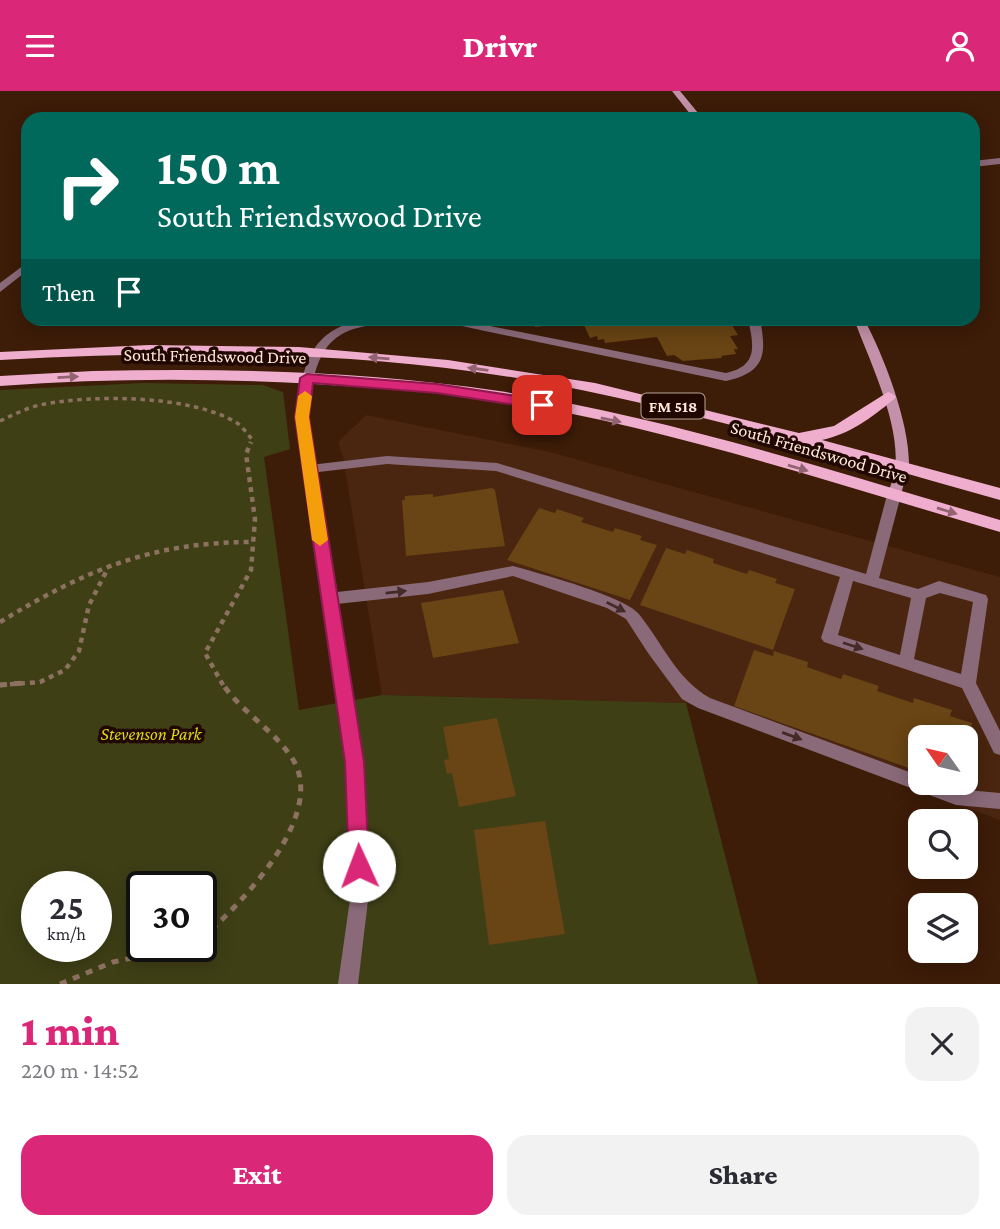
<!DOCTYPE html>
<meta charset="utf-8">
<style>
:root{--surface:#fff;--page:#f2f2f3;--text:#2b2b33;--muted:#7c7c81;--accent:#db2777}
body{margin:0;font-family:"Crimson Pro",serif;background:var(--page);color:var(--text);height:100vh;display:flex;flex-direction:column;font-size:26px;white-space:nowrap}
*{box-sizing:border-box;margin:0}
p{font-size:23px;color:var(--muted)}
.icon{flex:none;width:38px;height:38px;fill:none;stroke:currentColor;stroke-width:2;stroke-linecap:round;stroke-linejoin:round}
.map{position:relative;height:893px;overflow:hidden}
.side{display:flex;flex-direction:column;background:var(--surface);flex:1}
.side>*{flex:none}
.top-card{position:absolute;left:21px;top:21px;width:959px;height:214px;border-radius:21px;box-shadow:0 4px 18px #0003;background:#00695c;color:#fff;overflow:hidden}
.needle{width:46px;rotate:304deg}
.controls{position:absolute;left:908px;top:634px;display:grid;gap:14px}
.controls a{display:grid;place-items:center;width:70px;height:70px;border-radius:14px;background:var(--surface);box-shadow:0 4px 18px #0003;font-size:35px}
.speed{position:absolute;left:21px;top:780px;display:flex;gap:14px;font-size:35px;font-weight:700;text-align:center}
.speed>*{display:grid;place-content:center;width:91px;height:91px;border-radius:50%;background:var(--surface);box-shadow:0 4px 18px #0003;line-height:1}
.speed small{font-size:18px;font-weight:400}
.speed .limit{border:4px solid #111;border-radius:10px;background:#fff;color:#111}
.pin{position:absolute;display:grid;place-items:center;width:60px;height:60px;color:#fff;margin:-30px;border-radius:14px;box-shadow:0 4px 10px #0006}
.me{position:absolute;width:77px;margin:-38px;rotate:358deg;stroke-linejoin:round;filter:drop-shadow(0 0 5px #0008)}
.turn{display:flex;align-items:center;gap:24px;height:147px;padding:0 21px;font-size:32px}
.turn .icon{width:91px;height:91px;stroke-width:2.5}
.turn b{display:block;font-size:49px;line-height:60px}
.then{display:flex;align-items:center;height:66px;padding:0 21px;background:#0003;gap:14px;font-size:26px}
.round{display:grid;place-items:center;flex:none;width:74px;height:74px;border-radius:21px;background:var(--page)}
.head{display:flex;align-items:center;justify-content:space-between;height:119px;padding:0 21px}
h1{font-size:42px;font-weight:800;line-height:52px;color:var(--accent)}
.primary-button{display:flex;gap:14px;margin-top:auto;padding:14px 21px}
.primary-button a{flex:1;height:80px;border-radius:21px;background:var(--accent);color:#fff;font-size:28px;font-weight:800;line-height:80px;text-align:center}
.primary-button a+a{background:var(--page);color:var(--text)}
header{display:flex;justify-content:space-between;align-items:center;height:91px;padding:0 21px;background:var(--accent);color:#fff;font-size:32px;font-weight:800}
.map>svg:first-child{display:block}
.built{fill:#4a250f;fill-rule:evenodd}
.green{fill:#3f3f16;fill-rule:evenodd}
.building{fill:#694414}
.lines{fill:none;stroke-linecap:round;stroke-linejoin:round}
.path-far2{stroke:#8d7160;stroke-width:3.5;stroke-dasharray:4.5 4.5;stroke-linecap:butt}
.path-far1{stroke:#8d7160;stroke-width:4.5;stroke-dasharray:5 5;stroke-linecap:butt}
.path{stroke:#8d7160;stroke-width:5;stroke-dasharray:7 7;stroke-linecap:butt}
.lane{fill:#8a6a79;fill-rule:evenodd}
.street{fill:#8a6a79;fill-rule:evenodd}
.secondary{fill:#c391a9;fill-rule:evenodd}
.primary{fill:#efaecd;fill-rule:evenodd}
.oneway{fill:#926371}
.oneway2{fill:#452a2a}
.route{fill:#db2777;stroke:#8e194d;stroke-width:2}
.slow{fill:#f59e0b}
.labels{text-anchor:middle;dominant-baseline:central;stroke-width:7;stroke-linejoin:round;paint-order:stroke}
.shield{fill:#200700;stroke:#bba499;stroke-width:2}
.shield-label{font-size:16px;font-weight:bold;fill:#fee7db}
.street-label{font-size:18px;fill:#fee7db;stroke:#200700}
.park-label{font-size:18px;font-style:italic;fill:#dbd814;stroke:#200700}
</style>
<header><svg class="icon" aria-label="menu" viewBox="0 0 24 24"><path d="M4 6h16M4 12h16M4 18h16"/></svg>Drivr<svg class="icon" aria-label="person" viewBox="0 0 24 24"><circle cx="12" cy="8" r="4"/><path d="M4 21q1-7 8-7t8 7"/></svg></header>
<div class="map">
<svg width="1000" height="893" viewBox="0 0 1000 893">
<rect width="100%" height="100%" fill="#3d1c08"/>
<path class="built" d="M 366,324 L 550,361 L 1000,486 L 1000,729 L 686,612 L 382,604 L 343,366 L 338,351 ZM 920,646 L 966,646 L 966,691 L 920,691 Z"/>
<path class="green" d="M 143,292 L 263,294 L 283,301 L 290,358 L 264,366 L 299,619 L 382,604 L 686,612 L 758,893 L 0,893 L 0,299 ZM 37,796 L 96,796 L 96,856 L 37,856 ZM 142,796 L 201,796 L 201,856 L 142,856 Z"/>
<path class="building" d="M 526,228 L 719,228 L 722,232 L 730,231 L 738,244 L 730,245 L 738,258 L 734,258 L 736,263 L 721,265 L 722,267 L 683,270 L 674,264 L 667,265 L 657,246 L 605,252 L 604,248 L 598,249 L 597,245 L 590,247 L 582,230 L 535,236 L 533,232 L 528,233 Z
M 492,397 L 495,399 L 505,455 L 406,465 L 402,409 L 405,409 L 405,405 L 433,403 L 433,406 Z
M 539,417 L 555,422 L 557,418 L 584,427 L 581,431 L 613,441 L 615,437 L 642,445 L 640,449 L 657,454 L 630,509 L 507,469 Z
M 666,457 L 685,463 L 687,459 L 714,468 L 713,472 L 747,483 L 749,479 L 777,488 L 775,492 L 795,498 L 773,559 L 640,514 Z
M 503,499 L 519,552 L 433,567 L 421,512 Z
M 754,559 L 773,565 L 774,560 L 808,571 L 807,576 L 841,588 L 843,583 L 879,595 L 877,600 L 913,612 L 914,607 L 952,619 L 950,625 L 972,632 L 967,660 L 966,646 L 920,646 L 920,681 L 734,615 Z
M 497,627 L 516,705 L 459,716 L 452,682 L 447,683 L 444,669 L 449,668 L 443,636 Z
M 545,730 L 565,843 L 489,854 L 474,739 Z"/>
<g class="lines">
<path class="path-far2" d="M 0,330 C 13,324 26,317 40,314 C 92,303 192,304 237,332 C 243,336 247,343 252,348 L 250,352"/>
<path class="path-far1" d="M 0,531 C 86,479 151,451 253,451
M 0,594 L 40,591 L 65,579 L 79,560 L 89,514 L 109,475
M 223,594 L 205,562 L 251,479 L 255,428 L 246,363 L 251,351"/>
<path class="path" d="M 0,594 L 24,592
M 201,848 C 239,815 329,724 292,667 C 273,638 241,621 222,592
M 60,893 L 113,871 L 184,856"/>
<path class="lane" d="M 748,228 L 760,228 C 767,264 765,281 726,290 L 485,240 L 479,237 L 485,234 L 726,282 C 758,275 754,255 748,228 Z
M 387,365 L 497,372 L 866,483 L 887,404 L 894,399 L 899,401 L 901,404 L 879,487 L 918,498 L 939,490 L 986,504 L 988,508 L 976,592 L 1000,640 L 1000,664 L 994,662 L 962,597 L 824,551 L 821,547 L 840,486 L 496,380 L 387,373 L 310,382 L 303,378 L 310,374 ZM 853,490 L 911,507 L 900,564 L 838,544 ZM 940,502 L 973,511 L 961,583 L 914,568 L 926,507 Z
M 513,475 C 538,482 623,505 638,522 C 662,551 676,588 710,607 L 920,685 L 920,691 L 937,691 L 956,698 L 1000,702 L 1000,718 L 956,714 L 698,617 L 682,608 L 648,562 L 626,528 L 607,517 L 513,485 L 428,503 L 328,514 L 323,512 L 321,508 L 323,504 L 328,502 L 428,491 Z"/>
<path class="street" d="M 1000,67 L 1000,73 L 973,76 L 973,70 Z
M 28,171 L 28,179 L 0,201 L 0,192 Z
M 365,228 L 385,228 C 375,235 360,235 348,240 C 314,254 312,294 308,326 L 363,671 L 369,801 L 358,893 L 338,893 L 351,801 L 347,671 L 296,326 C 303,275 308,239 365,228 Z
M 438,228 L 456,228 L 489,235 L 491,237 L 485,240 L 439,230 Z"/>
<path class="secondary" d="M 672,0 L 680,0 L 703,28 L 694,28 Z
M 854,228 L 864,228 C 884,265 910,333 909,375 C 908,383 905,389 903,396 C 901,403 901,406 894,409 L 887,404 C 890,396 894,387 895,378 C 901,333 869,269 854,228 Z"/>
<path class="primary" d="M 149,254 L 299,256 L 448,269 L 595,292 L 799,342 L 834,335 L 888,301 L 893,303 L 896,306 L 893,309 C 871,327 850,343 822,349 L 1000,397 L 1000,409 C 842,365 685,316 523,288 C 350,259 174,259 0,269 L 0,261 Z
M 93,280 C 227,277 365,280 499,300 C 669,326 835,381 1000,429 L 1000,441 C 836,393 672,338 503,310 C 456,302 408,299 360,296 C 240,287 120,286 0,295 L 0,285 Z"/>
</g>
<defs><path id="oneway-solid" d="M-6-.8H1V-3.2L6.5 0L1 3.2V.8H-6Z" transform="scale(1.75)"/></defs>
<g class="oneway">
<use href="#oneway-solid" transform="translate(379 267) rotate(-175)"/>
<use href="#oneway-solid" transform="translate(478 278) rotate(-172)"/>
<use href="#oneway-solid" transform="translate(68 286) rotate(-3)"/>
<use href="#oneway-solid" transform="translate(611 329) rotate(12)"/>
<use href="#oneway-solid" transform="translate(798 377) rotate(16)"/>
<use href="#oneway-solid" transform="translate(947 420) rotate(17)"/>
</g>
<g class="oneway2">
<use href="#oneway-solid" transform="translate(396 501) rotate(-6)"/>
<use href="#oneway-solid" transform="translate(616 516) rotate(27)"/>
<use href="#oneway-solid" transform="translate(853 555) rotate(18)"/>
<use href="#oneway-solid" transform="translate(792 645) rotate(20)"/>
</g>
<path class="route" d="M 307,283 L 437,293 L 542,309 L 549,314 L 542,318 L 437,302 L 313,292 L 309,326 L 364,671 L 369,775 L 366,782 L 359,784 L 352,782 L 349,775 L 345,671 L 295,326 L 300,287 Z"/>
<path class="slow" d="M 305,300 L 312,305 L 309,326 L 328,449 L 320,455 L 312,449 L 295,326 L 298,305 Z"/>
<g class="labels">
<rect class="shield" x="641.5" y="302.5" width="63" height="25" rx="5"/>
<g class="shield-label">
<text x="673" y="315">FM 518</text>
</g>
<g class="street-label">
<text transform="translate(215 265) rotate(1)">South Friendswood Drive</text>
<text transform="translate(819 361) rotate(16)">South Friendswood Drive</text>
</g>
<g class="park-label">
<text x="151" y="643">Stevenson Park</text>
</g>
</g>
</svg>
<div class="controls">
<a><svg class="needle" viewBox="-14 -14 28 28"><path d="M0-13l5 13h-10z" fill="#e53935"/><path d="M0 13l5-13h-10z" fill="#7c7c81"/></svg></a>
<a><svg class="icon" aria-label="search" viewBox="0 0 24 24"><circle cx="10" cy="10" r="6"/><path d="M15 15l6 6"/></svg></a>
<a><svg class="icon" aria-label="layers" viewBox="0 0 24 24"><path d="M12 4l9 5-9 5-9-5zM3 14l9 5 9-5"/></svg></a>
</div>
<div class="speed"><div>25<small>km/h</small></div><div class="limit">30</div></div>
<div class="pin" style="left:542px;top:314px;background:#d93025"><svg class="icon" aria-label="arrive" viewBox="0 0 24 24"><path d="M6 21V4h12l-3 4 3 4H6"/></svg></div>
<svg class="me" style="left:359px;top:775px" viewBox="-20 -20 40 40"><circle r="19" fill="#fff"/><path d="M0-13L10 11 0 6-10 11z" fill="#db2777"/></svg>
<div class="top-card">
<div class="turn"><svg class="icon" aria-label="right" viewBox="0 0 24 24"><path d="M7 20v-9h11M14 6l5 5-5 5"/></svg><div><b>150 m</b>South Friendswood Drive</div></div>
<div class="then">Then<svg class="icon" aria-label="arrive" viewBox="0 0 24 24"><path d="M6 21V4h12l-3 4 3 4H6"/></svg></div>
</div>
</div>
<section class="side">
<div class="head"><div><h1>1 min</h1><p>220 m · 14:52</p></div><a class="round"><svg class="icon" aria-label="close" viewBox="0 0 24 24"><path d="M6 6l12 12M18 6L6 18"/></svg></a></div>
<div class="primary-button"><a>Exit</a><a>Share</a></div>
</section>
